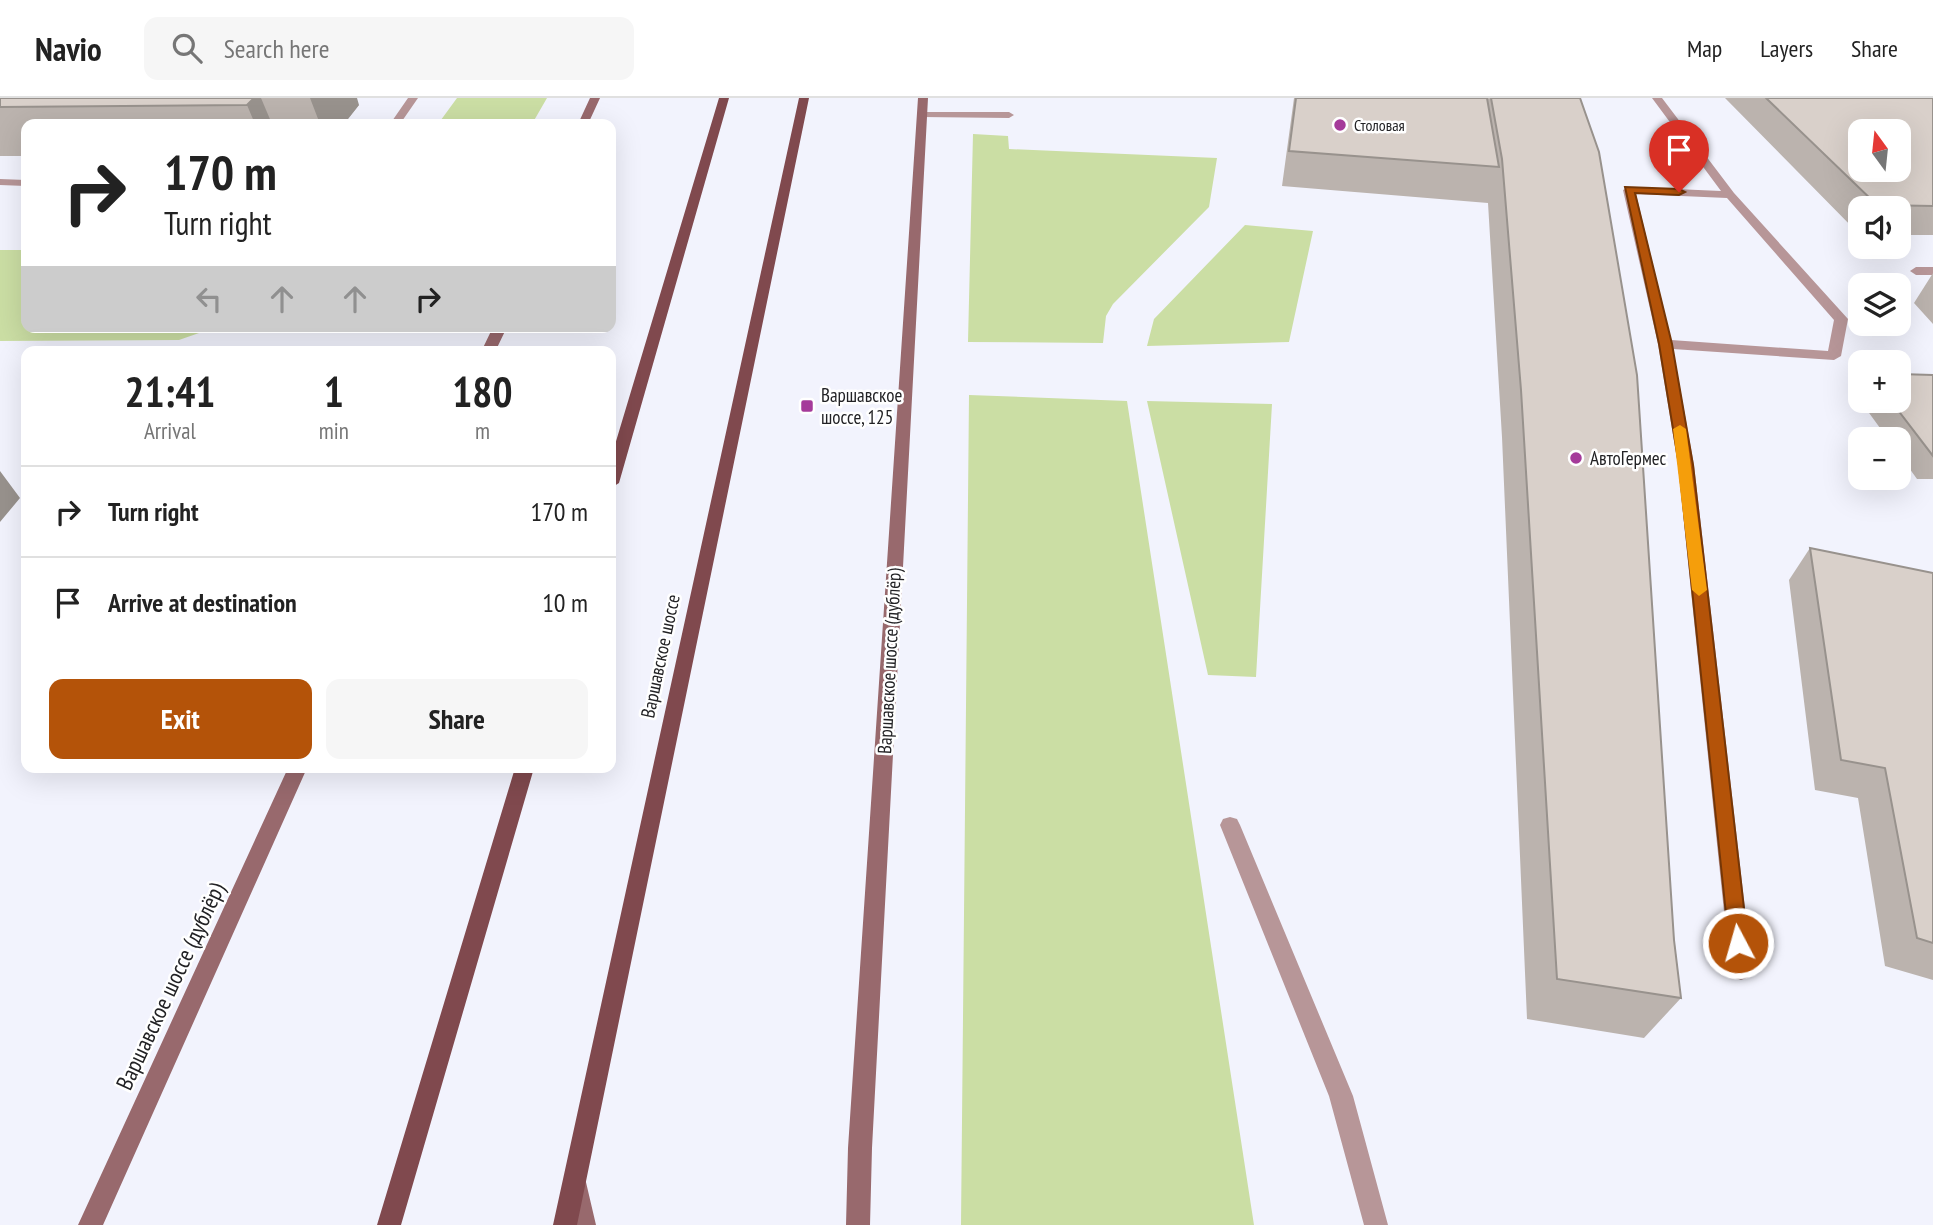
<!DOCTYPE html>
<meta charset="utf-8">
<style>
:root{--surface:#fff;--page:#f6f6f6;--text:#222;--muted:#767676;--line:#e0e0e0;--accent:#b45309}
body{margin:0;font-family:"PT Sans Narrow",sans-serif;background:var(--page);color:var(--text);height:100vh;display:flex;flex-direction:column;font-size:26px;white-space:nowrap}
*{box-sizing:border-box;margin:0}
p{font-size:23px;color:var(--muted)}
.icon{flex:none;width:38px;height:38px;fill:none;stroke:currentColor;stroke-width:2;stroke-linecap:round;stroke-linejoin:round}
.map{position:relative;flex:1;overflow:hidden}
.sheet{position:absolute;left:21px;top:248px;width:595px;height:427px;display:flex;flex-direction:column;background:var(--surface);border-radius:14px;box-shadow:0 7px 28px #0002}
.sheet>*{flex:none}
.hud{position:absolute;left:21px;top:21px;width:595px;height:214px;border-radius:14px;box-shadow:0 7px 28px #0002;background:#fff;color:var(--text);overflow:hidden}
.needle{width:46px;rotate:345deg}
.buttons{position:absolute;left:1848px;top:21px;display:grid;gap:14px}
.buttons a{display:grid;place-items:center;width:63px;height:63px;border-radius:14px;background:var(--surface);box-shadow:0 7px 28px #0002;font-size:35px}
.pin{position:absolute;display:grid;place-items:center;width:60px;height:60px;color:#fff;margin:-72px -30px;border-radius:50% 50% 50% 0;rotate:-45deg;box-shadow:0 0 7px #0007}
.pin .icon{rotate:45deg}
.me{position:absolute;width:77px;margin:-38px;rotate:354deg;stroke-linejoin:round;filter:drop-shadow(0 0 5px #0008)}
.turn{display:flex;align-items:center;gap:24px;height:147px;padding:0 28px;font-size:32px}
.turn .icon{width:91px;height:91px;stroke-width:2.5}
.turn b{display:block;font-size:49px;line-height:60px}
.lanes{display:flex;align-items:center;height:66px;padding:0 28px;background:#0003;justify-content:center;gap:35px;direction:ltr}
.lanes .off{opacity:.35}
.eta{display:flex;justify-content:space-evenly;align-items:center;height:119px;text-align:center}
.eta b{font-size:42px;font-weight:800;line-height:49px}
.action{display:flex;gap:14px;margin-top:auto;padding:14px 28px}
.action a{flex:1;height:80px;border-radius:14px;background:var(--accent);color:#fff;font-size:28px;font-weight:800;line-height:80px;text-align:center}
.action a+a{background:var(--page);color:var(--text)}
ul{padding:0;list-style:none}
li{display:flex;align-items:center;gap:21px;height:91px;padding:0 28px;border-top:2px solid var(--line)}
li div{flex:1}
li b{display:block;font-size:26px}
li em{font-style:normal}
header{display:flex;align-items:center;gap:42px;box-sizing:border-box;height:98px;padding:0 35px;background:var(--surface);border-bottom:2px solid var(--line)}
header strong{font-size:33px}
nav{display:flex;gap:38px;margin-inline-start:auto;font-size:24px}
.search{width:490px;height:63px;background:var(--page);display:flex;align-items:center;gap:18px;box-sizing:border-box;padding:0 24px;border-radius:14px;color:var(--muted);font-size:26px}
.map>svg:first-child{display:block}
.green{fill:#cbdea4}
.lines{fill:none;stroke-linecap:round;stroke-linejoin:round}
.lane{fill:#b79698;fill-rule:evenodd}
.secondary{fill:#98696d;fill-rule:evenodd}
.primary{fill:#80494e;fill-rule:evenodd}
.wall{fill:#bbb3ae}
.shaded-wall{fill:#98928d}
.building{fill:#d9d0ca;stroke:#98928d;stroke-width:2;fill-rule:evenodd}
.route{fill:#b45309;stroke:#753606;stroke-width:2}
.slow{fill:#f59e0b}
.poi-dot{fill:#a53a9a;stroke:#fff;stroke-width:2.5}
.labels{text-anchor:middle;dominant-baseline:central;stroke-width:5;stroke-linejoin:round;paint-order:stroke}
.far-poi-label{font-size:16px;fill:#222225;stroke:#fff;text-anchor:start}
.poi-label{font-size:19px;fill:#222225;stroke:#fff;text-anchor:start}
.street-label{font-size:19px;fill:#222225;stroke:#fff}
.near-street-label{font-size:23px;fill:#222225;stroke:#fff}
</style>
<header>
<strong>Navio</strong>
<div class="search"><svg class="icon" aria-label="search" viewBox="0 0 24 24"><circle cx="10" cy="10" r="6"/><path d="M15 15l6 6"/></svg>Search here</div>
<nav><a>Map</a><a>Layers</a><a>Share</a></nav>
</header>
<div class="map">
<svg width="1933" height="1127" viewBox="0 0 1933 1127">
<rect width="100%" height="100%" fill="#f2f3fd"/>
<path class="green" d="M 457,0 L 547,0 L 532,26 L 438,26 Z
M 973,36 L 1008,38 L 1009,51 L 1217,60 L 1209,109 L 1113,206 L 1106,218 L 1103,245 L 968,244 Z
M 1245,127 L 1313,133 L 1289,244 L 1147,248 L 1154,221 Z
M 0,152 L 26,152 L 26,229 L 203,229 L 199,235 L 179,242 L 0,243 Z
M 969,297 L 1127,303 L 1254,1127 L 961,1127 Z
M 1147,303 L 1272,306 L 1256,579 L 1208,577 Z"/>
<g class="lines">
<path class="lane" d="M 408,0 L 418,0 L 400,26 L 390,26 Z
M 1652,0 L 1662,0 L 1734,95 L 1848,221 L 1841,258 L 1834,262 L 1673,251 L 1694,367 L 1752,872 L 1749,879 L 1741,882 L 1733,879 L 1730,872 L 1678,367 L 1658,246 L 1623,92 L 1629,89 L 1721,93 ZM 1636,96 L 1727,100 L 1834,222 L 1828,253 L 1671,242 Z
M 918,14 L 1009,14 L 1014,17 L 1009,20 L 922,19 L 917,16 Z
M 0,81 L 26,82 L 26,88 L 0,87 Z
M 1933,169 L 1933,177 L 1916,177 L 1910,173 L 1916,169 Z
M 1230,719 L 1237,721 L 1240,727 L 1353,998 L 1388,1127 L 1364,1127 L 1329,998 L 1220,727 L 1223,721 Z"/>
<path class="secondary" d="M 590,0 L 600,0 L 588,26 L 578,26 Z
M 918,0 L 928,0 L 872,1050 L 870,1127 L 846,1127 L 848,1050 Z
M 493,229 L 507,229 L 495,254 L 481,254 Z
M 288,670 L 307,670 L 103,1127 L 78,1127 Z
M 576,1077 L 585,1080 L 596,1127 L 572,1127 L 564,1089 L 567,1080 Z"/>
<path class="primary" d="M 719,0 L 729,0 L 619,385 L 611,390 L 611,360 Z
M 799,0 L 809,0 L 577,1127 L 553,1127 Z
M 515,670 L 534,670 L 401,1127 L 377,1127 Z"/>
</g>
<path class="wall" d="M 0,0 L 310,0 L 313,6 L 310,0 L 359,7 L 344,26 L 26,26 L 26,58 L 0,58 Z
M 1294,0 L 1580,0 L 1681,900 L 1644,940 L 1527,921 L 1502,339 L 1488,105 L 1282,88 Z
M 1725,0 L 1933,0 L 1933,137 L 1899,137 L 1899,110 L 1860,110 L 1860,137 Z
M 1933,175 L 1933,226 L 1914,205 Z
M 1933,277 L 1933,381 L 1917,381 L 1899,356 L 1899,341 L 1888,341 L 1856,297 L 1860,290 L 1860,303 L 1899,303 Z
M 1810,450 L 1933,475 L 1933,882 L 1885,868 L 1858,700 L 1815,692 L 1789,482 Z"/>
<path class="shaded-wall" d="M 254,0 L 261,0 L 272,26 L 255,26 L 247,7 Z
M 310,0 L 357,0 L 359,7 L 344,26 L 320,26 Z
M 0,373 L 20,400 L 0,424 Z"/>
<path class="building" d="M 0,0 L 254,0 L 247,7 L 0,9 Z
M 1296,0 L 1487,0 L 1499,69 L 1289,53 Z
M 1491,0 L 1580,0 L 1599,54 L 1637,277 L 1674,842 L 1681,900 L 1557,881 L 1521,292 L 1502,61 Z
M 1766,0 L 1933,0 L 1933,108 L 1877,107 ZM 1860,33 L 1899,33 L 1899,72 L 1860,72 Z
M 1899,276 L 1933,277 L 1933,358 L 1891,303 L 1899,303 Z
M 1810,450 L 1933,475 L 1933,845 L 1917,840 L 1885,670 L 1841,662 Z"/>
<path class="route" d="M 1625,89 L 1679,91 L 1685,94 L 1679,97 L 1635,95 L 1672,246 L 1693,367 L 1748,845 L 1745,851 L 1738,854 L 1731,851 L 1729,845 L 1679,367 L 1659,246 Z"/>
<path class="slow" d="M 1680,327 L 1686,331 L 1707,492 L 1699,498 L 1692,492 L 1673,331 Z"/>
<g class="poi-dot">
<circle cx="1340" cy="27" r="7"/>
<rect x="800" y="301" width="14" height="14" rx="3.5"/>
<circle cx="1576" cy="360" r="7"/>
</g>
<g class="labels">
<g class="far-poi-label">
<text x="1354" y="27">Столовая</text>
</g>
<g class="poi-label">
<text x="821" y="297">Варшавское<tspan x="821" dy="22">шоссе, 125</tspan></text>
<text x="1590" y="360">АвтоГермес</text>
</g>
<g class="street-label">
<text transform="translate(660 558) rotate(-78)">Варшавское шоссе</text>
<text transform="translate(889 563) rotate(-87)">Варшавское шоссе (дублёр)</text>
</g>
<g class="near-street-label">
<text transform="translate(170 888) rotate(-65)">Варшавское шоссе (дублёр)</text>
</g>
</g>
</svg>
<div class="buttons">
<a><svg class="needle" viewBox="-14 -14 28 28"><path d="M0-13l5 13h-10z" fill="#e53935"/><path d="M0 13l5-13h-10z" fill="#767676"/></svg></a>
<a><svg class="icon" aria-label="sound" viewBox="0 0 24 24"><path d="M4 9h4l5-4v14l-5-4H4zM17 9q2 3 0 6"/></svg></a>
<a><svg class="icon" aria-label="layers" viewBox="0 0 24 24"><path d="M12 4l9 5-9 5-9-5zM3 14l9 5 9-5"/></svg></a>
<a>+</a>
<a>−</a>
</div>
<div class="pin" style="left:1679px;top:94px;background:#d93025"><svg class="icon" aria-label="arrive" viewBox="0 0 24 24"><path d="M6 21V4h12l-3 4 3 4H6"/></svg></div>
<svg class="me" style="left:1738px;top:845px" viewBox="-20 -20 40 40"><circle r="17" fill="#b45309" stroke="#fff" stroke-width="3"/><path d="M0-11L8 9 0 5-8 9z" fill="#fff"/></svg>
<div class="hud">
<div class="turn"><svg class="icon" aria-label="right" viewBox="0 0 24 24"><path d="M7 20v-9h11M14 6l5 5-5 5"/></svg><div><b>170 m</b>Turn right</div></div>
<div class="lanes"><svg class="icon off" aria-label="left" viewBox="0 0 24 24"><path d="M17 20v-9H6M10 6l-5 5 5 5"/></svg><svg class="icon off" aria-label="ahead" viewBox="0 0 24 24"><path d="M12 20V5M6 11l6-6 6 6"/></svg><svg class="icon off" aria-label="ahead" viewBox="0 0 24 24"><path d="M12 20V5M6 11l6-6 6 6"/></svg><svg class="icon" aria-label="right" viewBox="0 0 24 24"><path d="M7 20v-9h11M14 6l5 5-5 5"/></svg></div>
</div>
<section class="sheet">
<div class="eta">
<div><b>21:41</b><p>Arrival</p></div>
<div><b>1</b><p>min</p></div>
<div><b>180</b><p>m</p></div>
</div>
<ul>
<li><svg class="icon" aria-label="right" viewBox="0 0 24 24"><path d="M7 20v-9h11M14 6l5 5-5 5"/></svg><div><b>Turn right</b></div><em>170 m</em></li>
<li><svg class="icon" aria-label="arrive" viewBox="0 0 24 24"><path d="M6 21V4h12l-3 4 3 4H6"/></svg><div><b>Arrive at destination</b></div><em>10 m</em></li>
</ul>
<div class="action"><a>Exit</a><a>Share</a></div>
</section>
</div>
